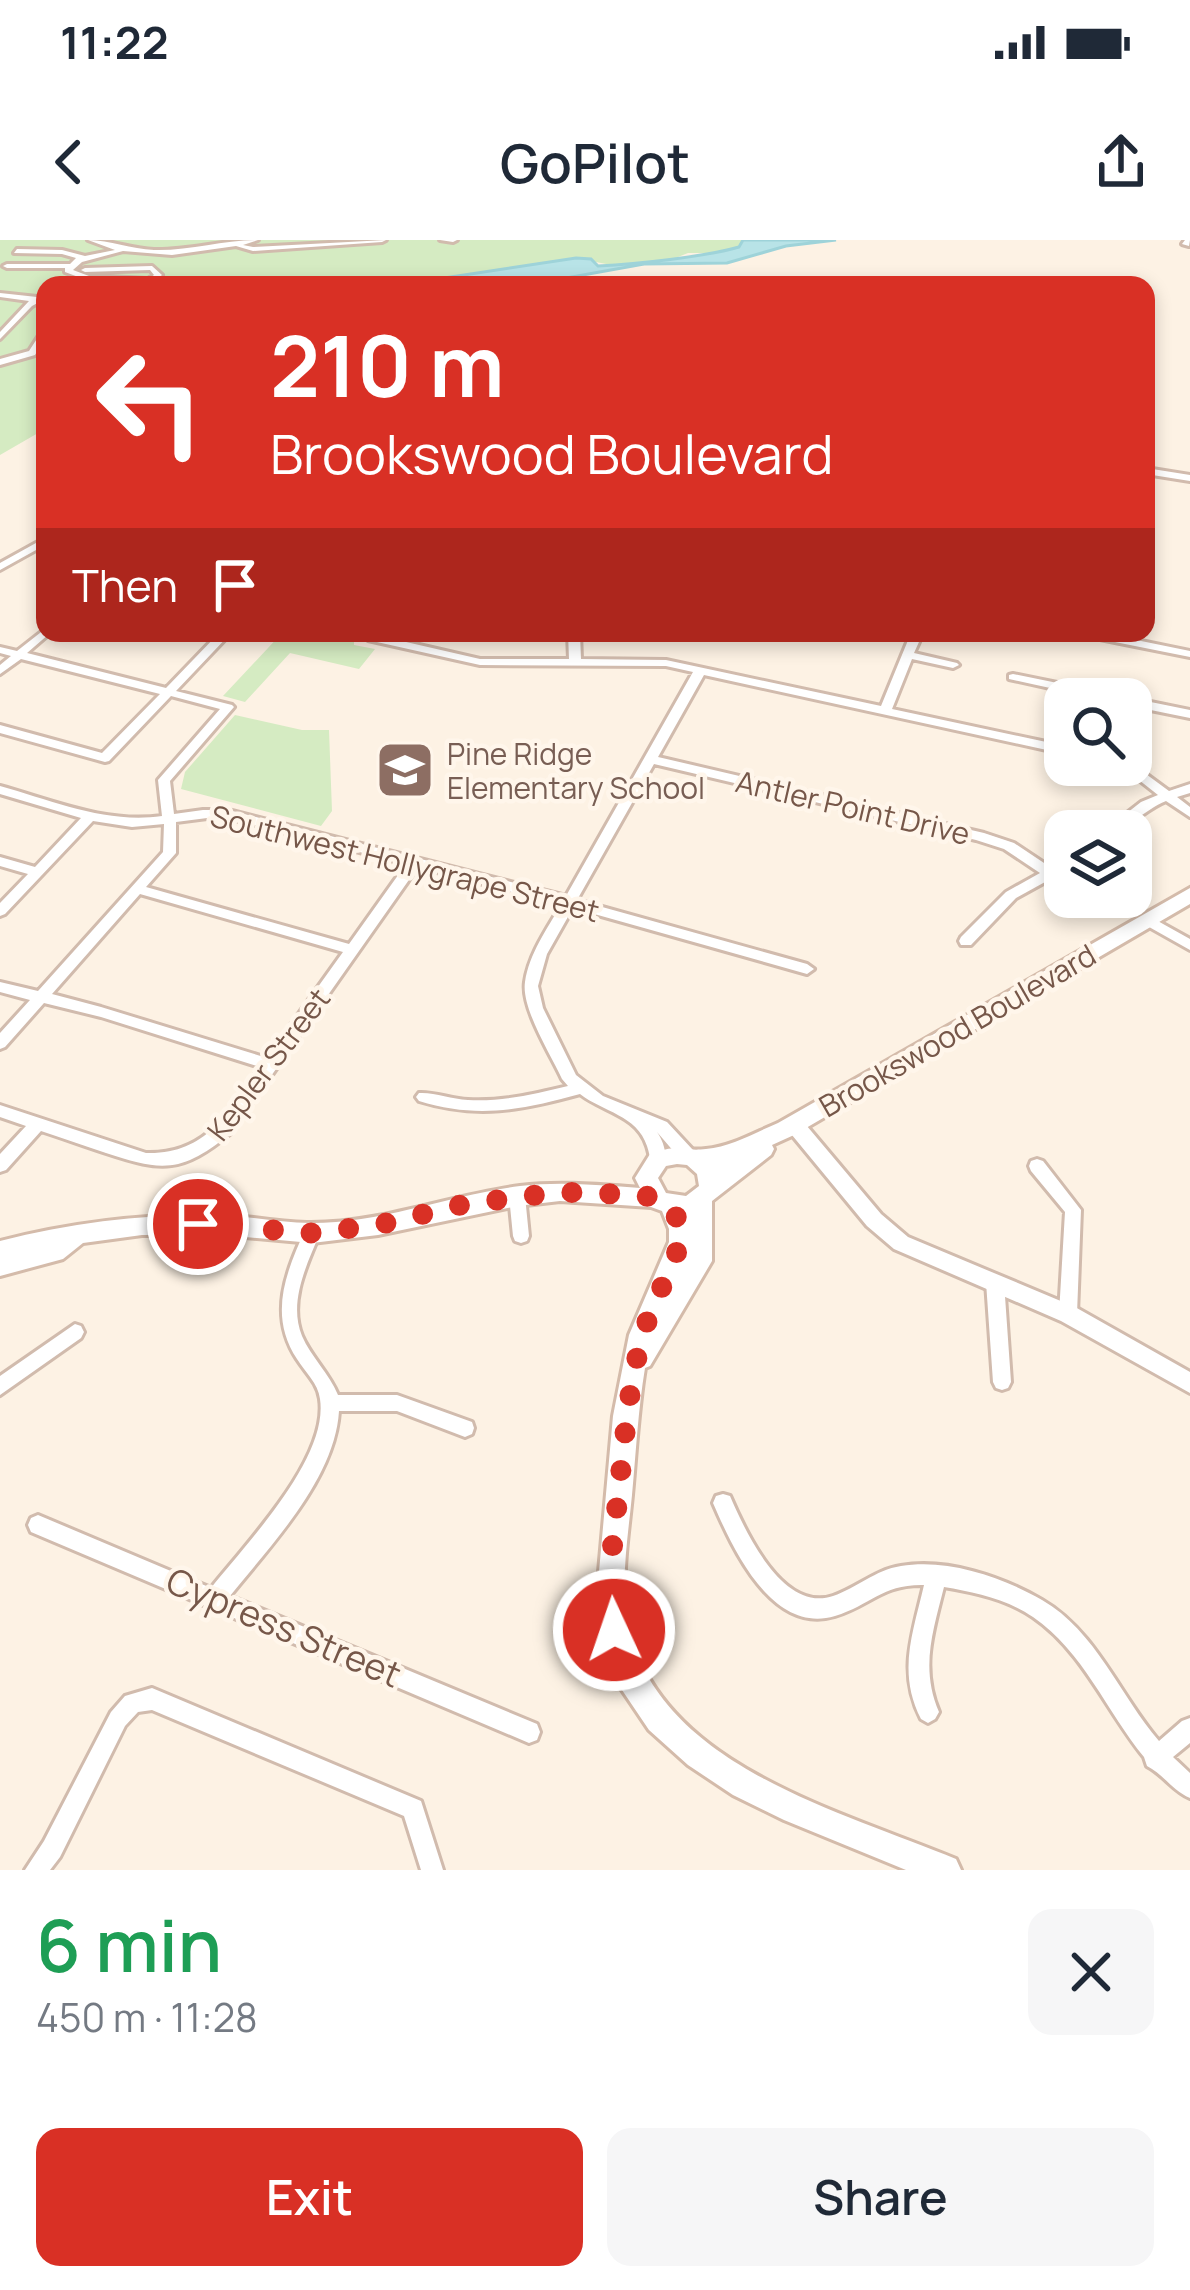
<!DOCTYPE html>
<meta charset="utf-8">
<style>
:root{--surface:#fff;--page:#f6f6f7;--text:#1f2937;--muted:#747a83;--accent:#d93025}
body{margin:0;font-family:Manrope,sans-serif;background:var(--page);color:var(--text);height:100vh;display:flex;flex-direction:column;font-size:45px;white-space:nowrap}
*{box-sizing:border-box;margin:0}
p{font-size:39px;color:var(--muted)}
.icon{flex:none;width:66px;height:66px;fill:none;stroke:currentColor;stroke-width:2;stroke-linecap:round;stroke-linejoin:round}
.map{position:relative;height:1630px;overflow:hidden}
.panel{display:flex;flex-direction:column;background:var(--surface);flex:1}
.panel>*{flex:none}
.guide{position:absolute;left:36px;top:36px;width:1119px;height:366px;border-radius:24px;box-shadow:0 6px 18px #0003;background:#d93025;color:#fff;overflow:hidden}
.buttons{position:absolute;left:1044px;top:438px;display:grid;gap:24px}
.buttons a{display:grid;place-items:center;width:108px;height:108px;border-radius:24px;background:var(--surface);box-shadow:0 6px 18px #0003;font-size:60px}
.pin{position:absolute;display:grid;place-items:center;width:102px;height:102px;color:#fff;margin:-51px;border:6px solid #fff;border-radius:50%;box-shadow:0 3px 12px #0007}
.me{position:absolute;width:132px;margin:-66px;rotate:357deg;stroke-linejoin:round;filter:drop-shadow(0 0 9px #0008)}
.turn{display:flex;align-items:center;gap:42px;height:252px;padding:0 36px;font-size:54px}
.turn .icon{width:156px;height:156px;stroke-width:2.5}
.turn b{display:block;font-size:84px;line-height:102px}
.then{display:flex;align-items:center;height:114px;padding:0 36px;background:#0003;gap:24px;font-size:45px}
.round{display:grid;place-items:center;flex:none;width:126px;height:126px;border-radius:24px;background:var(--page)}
.head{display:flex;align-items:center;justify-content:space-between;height:204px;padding:0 36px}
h1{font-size:72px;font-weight:600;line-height:90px;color:#1e9e55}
.cta{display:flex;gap:24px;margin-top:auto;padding:24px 36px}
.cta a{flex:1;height:138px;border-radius:24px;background:var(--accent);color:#fff;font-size:48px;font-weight:600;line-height:138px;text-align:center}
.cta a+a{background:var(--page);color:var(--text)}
.status{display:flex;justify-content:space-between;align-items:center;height:84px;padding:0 60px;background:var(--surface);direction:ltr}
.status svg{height:33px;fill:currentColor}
header{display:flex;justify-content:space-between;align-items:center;height:156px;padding:0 36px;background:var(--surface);font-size:54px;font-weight:600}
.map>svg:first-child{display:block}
.green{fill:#d5ebc2}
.water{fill:#b8e3e7;stroke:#9ed3d9;stroke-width:3}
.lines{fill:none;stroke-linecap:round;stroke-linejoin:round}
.minor-casing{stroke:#d1bbad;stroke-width:6}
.tertiary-casing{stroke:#d1bbad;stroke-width:6}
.secondary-casing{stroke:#d4bbaa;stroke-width:6}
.minor{fill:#fff;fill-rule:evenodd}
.tertiary{fill:#fff;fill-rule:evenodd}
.secondary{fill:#fff;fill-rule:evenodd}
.route{stroke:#d93025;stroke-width:21;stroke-dasharray:0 37.8}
.labels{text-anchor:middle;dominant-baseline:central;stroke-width:9;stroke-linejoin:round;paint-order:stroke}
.education-label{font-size:30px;fill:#785e54;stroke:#fff6eb;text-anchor:start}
.street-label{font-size:30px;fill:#765749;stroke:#fff6eb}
.near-street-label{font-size:36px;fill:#765749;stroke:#fff6eb}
</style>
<div class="status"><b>11:22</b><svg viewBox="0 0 49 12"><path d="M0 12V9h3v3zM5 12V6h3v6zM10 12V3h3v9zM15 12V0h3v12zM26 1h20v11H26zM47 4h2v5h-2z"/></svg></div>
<header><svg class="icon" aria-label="back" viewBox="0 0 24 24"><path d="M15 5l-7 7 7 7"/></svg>GoPilot<svg class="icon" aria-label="share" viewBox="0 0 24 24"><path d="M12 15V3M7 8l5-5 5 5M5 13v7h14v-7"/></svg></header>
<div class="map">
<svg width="1190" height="1630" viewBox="0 0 1190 1630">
<rect width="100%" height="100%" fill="#fdf2e4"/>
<path class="green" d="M 0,0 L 743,0 L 739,7 L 722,13 L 688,13 L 673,19 L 611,25 L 576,18 L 398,45 L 45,45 L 45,189 L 0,215 Z
M 282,393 L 354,393 L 354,405 L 375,409 L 359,429 L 290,413 L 245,462 L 223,456 Z
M 235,475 L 302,490 L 329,490 L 332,571 L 321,586 L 181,549 L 185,532 Z"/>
<path class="water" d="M 743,0 L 836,0 L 786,6 L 727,23 L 644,24 L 533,44 L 398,45 L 576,18 L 591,19 L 598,26 C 637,24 704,17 739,7 Z"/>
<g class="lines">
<g class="minor-casing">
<path id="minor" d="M 88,0 C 110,0 131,9 154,10 C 189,11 223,0 258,0 L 243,5 L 253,7 L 386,0 L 382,2 L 253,11 L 236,6 L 172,15 L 123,11 L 82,22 L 73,30 L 89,36 L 148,39 L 154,35 L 150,30 L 85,32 L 81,30 L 85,28 L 152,26 L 162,35 L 155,41 L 165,45 L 89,41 L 65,32 L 65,28 L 7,28 L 3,26 L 7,24 L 70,24 L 76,18 L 62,14 L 14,13 L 17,9 L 62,10 L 85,16 L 115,10 Z
M 440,0 L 457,0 L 453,2 Z
M 1185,0 L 1190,0 L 1189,6 L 1182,4 Z
M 236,39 L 249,43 L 250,45 L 223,45 Z
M 0,53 L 37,57 L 45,54 L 45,59 L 32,66 L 0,99 L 0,92 L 29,61 L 0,57 Z
M 42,91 L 45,91 L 45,99 L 35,115 L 0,125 L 0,119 L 29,111 Z
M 1146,228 L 1190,235 L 1190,241 L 1146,234 Z
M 45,298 L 45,305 L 0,330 L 0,323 Z
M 45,389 L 45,393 L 49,394 L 27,413 L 166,448 L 219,393 L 231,393 L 176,451 L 232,465 L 234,467 L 170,541 L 174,574 L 203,570 L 228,570 L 566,656 L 693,432 L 666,426 L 480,425 L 368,400 L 366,398 L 371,393 L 383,393 L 380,396 L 480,419 L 569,419 L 568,393 L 580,393 L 581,419 L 666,420 L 881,466 L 911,393 L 923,393 L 914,413 L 957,423 L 959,425 L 953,428 L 912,419 L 892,469 L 1065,506 L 1065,514 L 704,435 L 658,517 L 984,593 L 1014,603 L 1050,627 L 1065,621 L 1065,631 L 1016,658 L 971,705 L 961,705 L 959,701 L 961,697 L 1006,652 L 1040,633 L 1004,609 L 976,600 L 654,524 L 577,660 L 807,724 L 814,729 L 807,734 L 573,668 L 547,714 L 538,746 L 543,768 L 576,835 L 603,856 L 667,882 L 693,910 L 695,915 L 693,920 L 687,921 L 681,920 L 657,892 C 663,900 668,915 664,925 L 658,927 L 652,925 C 650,918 649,912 647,906 C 637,875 603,872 580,854 C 522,870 477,879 419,861 L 416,857 L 419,853 C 434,852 451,859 468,860 C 502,862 535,854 568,846 L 562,839 C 551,815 521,768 525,742 C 529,714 547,689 561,665 L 418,627 L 231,893 C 182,933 163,932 106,913 C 84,906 63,898 41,891 L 6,930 L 0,932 L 0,914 L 26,886 L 0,877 L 0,865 L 146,913 C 207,915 229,871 260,827 L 101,777 L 44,763 L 5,807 L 0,809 L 0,793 L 30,760 L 0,752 L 0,742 L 38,751 L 163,612 L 164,584 L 132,587 L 93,581 L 5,674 L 0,676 L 0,663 L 28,634 L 0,626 L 0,617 L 35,627 L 81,578 L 0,554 L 0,546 C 54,561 106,584 162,576 L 158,540 L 220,469 L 171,456 L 109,521 L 105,522 L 0,493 L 0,485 L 102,513 L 160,454 L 21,419 L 0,434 L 0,425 L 11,416 L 0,413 L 0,407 L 17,411 ZM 215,577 L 228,578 L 406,624 L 349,704 L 146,647 L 176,613 L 176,582 ZM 140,654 L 343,712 L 267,818 L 101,767 L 52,754 Z
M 1079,393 L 1102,393 L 1190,411 L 1190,417 L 1085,396 Z
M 1013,434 L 1116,455 L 1122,459 L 1100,459 L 1009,439 L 1009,435 Z
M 1131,458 L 1190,470 L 1190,478 L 1131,466 L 1131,459 L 1129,459 Z
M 1131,523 L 1169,551 L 1190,544 L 1190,553 L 1177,557 L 1190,567 L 1190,577 L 1166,561 C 1144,570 1127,591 1104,591 L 1141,562 L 1158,555 L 1120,525 L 1131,525 Z
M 1147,675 L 1190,699 L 1190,710 L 1142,683 L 1140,680 L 1142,677 Z
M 1037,919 L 1043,921 L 1081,970 L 1077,1074 L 1074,1079 L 1068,1082 L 1062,1079 L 1059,1074 L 1065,972 L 1031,931 L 1029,926 L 1031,921 Z
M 517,949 L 523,951 L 525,956 L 529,996 L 527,1001 L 521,1003 L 515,1001 L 513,996 L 509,956 L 511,951 Z
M 312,986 L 318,988 L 320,993 C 307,1024 288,1062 302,1096 C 311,1117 329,1133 338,1155 L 397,1155 L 472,1182 L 474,1188 L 472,1194 L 465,1197 L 397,1171 L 339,1171 C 335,1239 270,1306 230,1356 L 537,1484 L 540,1492 L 537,1500 L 529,1503 L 31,1292 L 28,1285 L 31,1278 L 38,1275 L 211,1348 C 246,1304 329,1218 320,1159 C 318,1143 305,1132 297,1119 C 268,1075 286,1032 306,988 Z
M 995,1035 L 1001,1037 L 1004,1042 L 1011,1142 L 1008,1148 L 1002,1150 L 996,1148 L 993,1142 L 986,1042 L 989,1037 Z
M 75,1084 L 81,1086 L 84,1092 L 81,1098 L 0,1155 L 0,1136 Z
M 723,1254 L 730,1256 C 746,1293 783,1373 833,1356 C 857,1348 875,1330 901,1326 C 947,1318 1002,1337 1042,1360 C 1096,1391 1120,1456 1159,1501 L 1182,1481 L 1190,1478 L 1190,1503 L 1173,1517 L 1190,1533 L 1190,1558 C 1173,1551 1163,1534 1147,1526 L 1144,1517 C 1107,1472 1083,1411 1033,1377 C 1007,1359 974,1352 944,1347 C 933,1391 920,1428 939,1472 L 935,1479 L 928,1483 L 921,1479 C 897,1432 913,1393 924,1345 C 882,1344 871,1365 835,1376 C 772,1395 733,1309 713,1263 L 716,1256 Z
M 152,1448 L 421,1561 L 443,1630 L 421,1630 L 404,1576 L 152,1470 L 138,1472 L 125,1486 L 60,1617 L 50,1630 L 25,1630 L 44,1601 L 111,1472 L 125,1456 Z"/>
</g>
<g class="tertiary-casing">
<path id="tertiary" d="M 794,877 L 801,879 L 881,974 L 908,997 L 1075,1067 L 1190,1132 L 1190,1153 L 1061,1081 L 894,1009 L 867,986 L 787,889 L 785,884 L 787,879 Z"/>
</g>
<g class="secondary-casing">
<path id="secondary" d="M 1190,648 L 1190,664 L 794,895 L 772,905 L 774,909 L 771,915 L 712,961 L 712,1021 L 650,1126 L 645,1128 C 638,1170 636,1213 632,1255 C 628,1297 620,1342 628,1383 C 656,1525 841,1571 956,1619 L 961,1630 L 906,1630 L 784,1580 L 733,1555 L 688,1525 L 649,1490 L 620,1447 L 600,1386 L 597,1354 L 613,1176 L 629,1095 L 669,1002 L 669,989 L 662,971 L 651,967 L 560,961 L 517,966 L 378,995 L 312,1003 L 224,995 L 142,995 L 83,1003 L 63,1019 L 0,1036 L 0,1001 C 73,982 144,974 219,975 C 250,976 280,983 311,983 C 382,983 450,955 520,946 C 560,941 600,945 640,948 L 635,938 L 650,914 C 680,903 682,912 706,909 C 731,907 756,892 778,883 ZM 677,924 L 687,925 L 697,934 L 699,946 L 686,956 L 666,953 L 658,938 L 666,926 Z"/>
</g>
<use href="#minor" class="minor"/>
<use href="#tertiary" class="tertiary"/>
<use href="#secondary" class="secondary"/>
</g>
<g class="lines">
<path class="route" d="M 198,984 L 312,993 L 378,985 L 465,964 L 560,952 L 644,955 L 671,966 L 682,989 L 681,1002 L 641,1096 L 628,1166 L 611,1320 L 614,1390"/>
</g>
<defs>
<g id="school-square" transform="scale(3)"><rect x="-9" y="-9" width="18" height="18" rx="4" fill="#8d6e63" stroke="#fff6eb"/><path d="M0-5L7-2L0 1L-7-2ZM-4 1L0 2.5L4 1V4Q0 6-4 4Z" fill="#fff"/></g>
</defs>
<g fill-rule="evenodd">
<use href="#school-square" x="405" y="530"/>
</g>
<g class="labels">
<g class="education-label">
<text x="447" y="513">Pine Ridge<tspan x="447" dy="34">Elementary School</tspan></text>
</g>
<g class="street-label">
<text transform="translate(853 567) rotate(13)">Antler Point Drive</text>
<text transform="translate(405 623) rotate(14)">Southwest Hollygrape Street</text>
<text transform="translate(957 790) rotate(-30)">Brookswood Boulevard</text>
<text transform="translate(268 824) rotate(-53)">Kepler Street</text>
</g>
<g class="near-street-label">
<text transform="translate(284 1387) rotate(23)">Cypress Street</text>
</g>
</g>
</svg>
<div class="buttons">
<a><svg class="icon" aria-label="search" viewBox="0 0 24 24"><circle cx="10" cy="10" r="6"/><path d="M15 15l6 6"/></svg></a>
<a><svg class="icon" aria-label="layers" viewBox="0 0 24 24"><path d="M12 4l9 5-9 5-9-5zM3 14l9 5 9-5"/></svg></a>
</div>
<div class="pin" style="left:198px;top:984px;background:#d93025"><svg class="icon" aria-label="arrive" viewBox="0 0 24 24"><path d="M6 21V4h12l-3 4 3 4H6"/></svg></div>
<svg class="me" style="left:614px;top:1390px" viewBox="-20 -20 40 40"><circle r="17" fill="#d93025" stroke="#fff" stroke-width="3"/><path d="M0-11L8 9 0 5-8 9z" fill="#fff"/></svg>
<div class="guide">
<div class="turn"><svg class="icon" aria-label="left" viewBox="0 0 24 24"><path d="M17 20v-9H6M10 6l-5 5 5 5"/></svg><div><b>210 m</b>Brookswood Boulevard</div></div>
<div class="then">Then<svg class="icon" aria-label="arrive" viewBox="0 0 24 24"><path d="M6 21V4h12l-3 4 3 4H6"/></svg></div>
</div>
</div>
<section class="panel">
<div class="head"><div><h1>6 min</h1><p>450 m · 11:28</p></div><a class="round"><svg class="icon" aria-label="close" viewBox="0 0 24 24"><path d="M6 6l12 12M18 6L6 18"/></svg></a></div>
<div class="cta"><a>Exit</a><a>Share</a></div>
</section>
